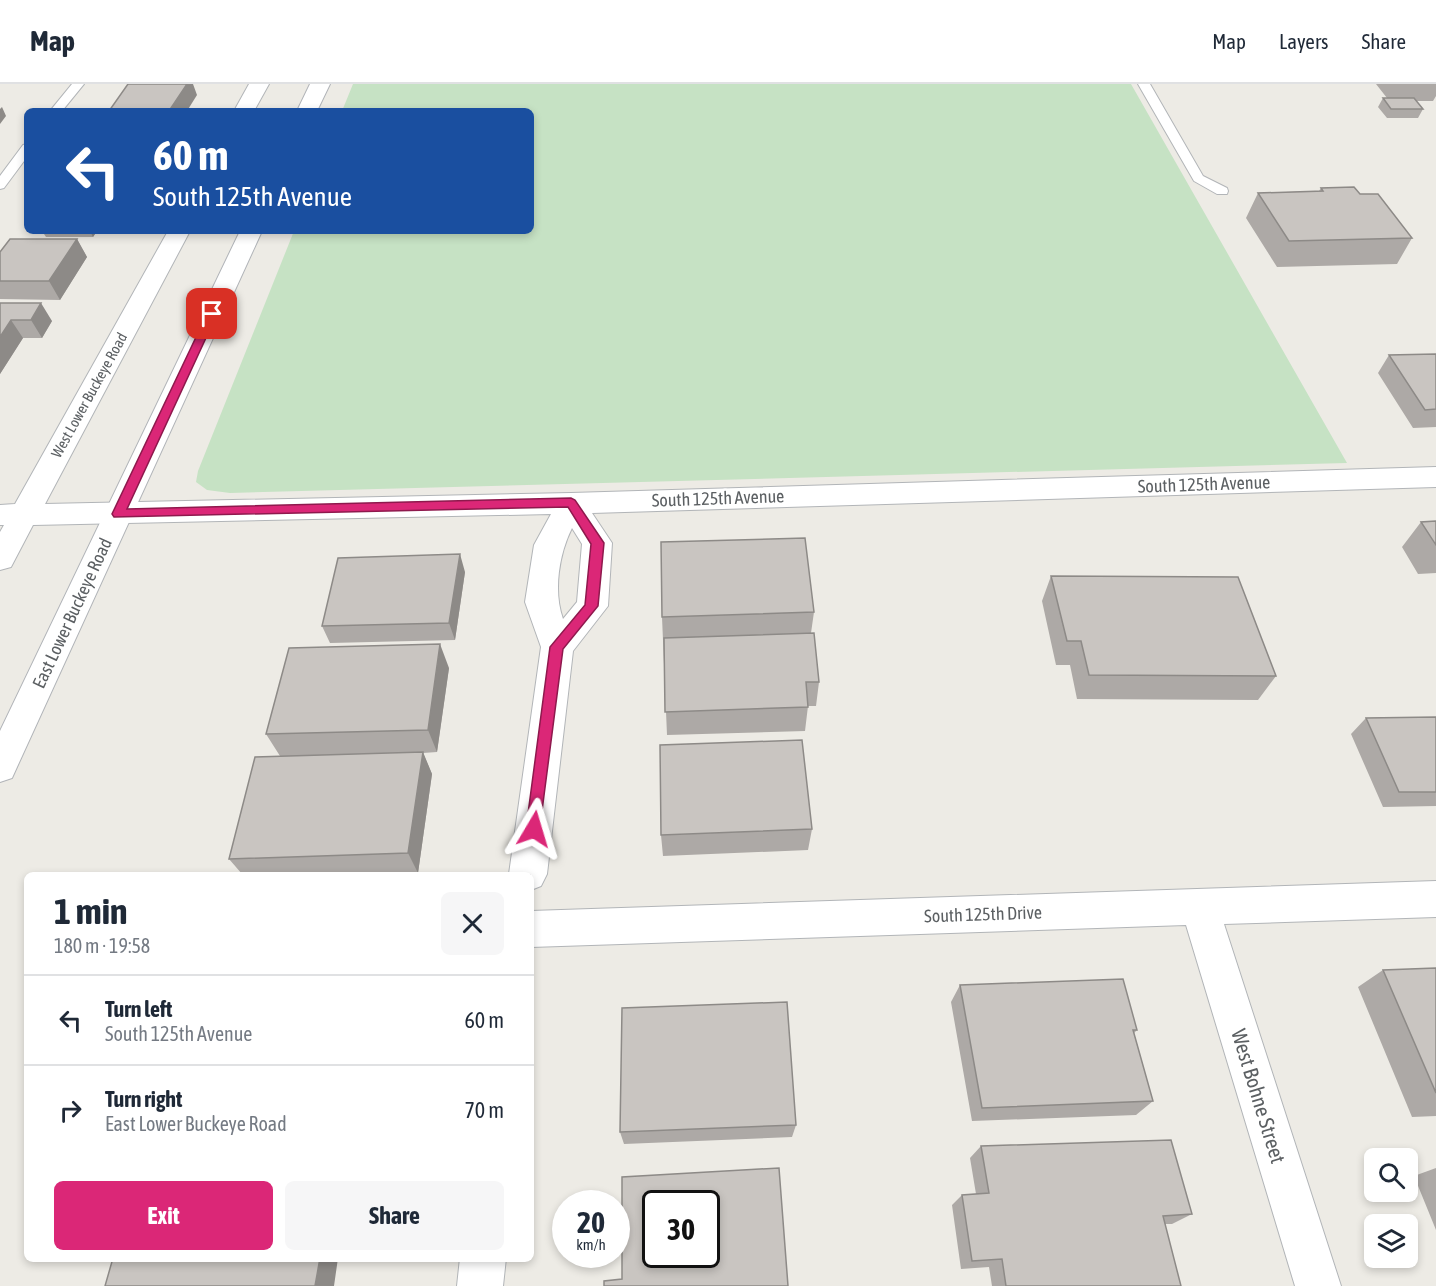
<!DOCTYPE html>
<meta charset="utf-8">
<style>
:root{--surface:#fff;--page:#f6f6f7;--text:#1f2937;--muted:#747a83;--line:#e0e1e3;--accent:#db2777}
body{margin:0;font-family:"Asap Condensed",sans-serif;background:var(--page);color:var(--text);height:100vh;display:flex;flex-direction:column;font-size:22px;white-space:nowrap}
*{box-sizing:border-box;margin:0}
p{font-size:20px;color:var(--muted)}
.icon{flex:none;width:33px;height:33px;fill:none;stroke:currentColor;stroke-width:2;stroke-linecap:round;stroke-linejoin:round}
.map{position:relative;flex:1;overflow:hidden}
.details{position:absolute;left:24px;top:788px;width:510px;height:390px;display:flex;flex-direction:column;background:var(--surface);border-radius:9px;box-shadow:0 3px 9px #0003}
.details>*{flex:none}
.guide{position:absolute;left:24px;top:24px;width:510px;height:126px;border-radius:9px;box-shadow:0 3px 9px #0003;background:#1a4fa0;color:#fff;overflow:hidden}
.tools{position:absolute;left:1364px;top:1064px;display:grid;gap:12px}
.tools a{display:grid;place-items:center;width:54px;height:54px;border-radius:9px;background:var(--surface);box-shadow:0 3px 9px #0003;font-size:30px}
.speed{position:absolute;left:552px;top:1106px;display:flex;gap:12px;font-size:30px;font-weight:700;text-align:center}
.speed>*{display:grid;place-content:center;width:78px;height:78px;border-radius:50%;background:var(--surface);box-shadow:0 3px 9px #0003;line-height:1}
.speed small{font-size:15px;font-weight:400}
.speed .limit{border:3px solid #111;border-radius:9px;background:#fff;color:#111}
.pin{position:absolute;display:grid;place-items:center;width:51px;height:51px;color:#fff;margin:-26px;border-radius:12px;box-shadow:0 3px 9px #0006}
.me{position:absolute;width:66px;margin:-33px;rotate:7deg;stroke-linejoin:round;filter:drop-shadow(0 0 4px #0008)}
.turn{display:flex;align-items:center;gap:21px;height:126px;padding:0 30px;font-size:27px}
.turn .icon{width:78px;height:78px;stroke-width:2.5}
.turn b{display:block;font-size:42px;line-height:51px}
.round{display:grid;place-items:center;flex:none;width:63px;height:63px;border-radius:9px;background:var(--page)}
.head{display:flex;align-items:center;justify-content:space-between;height:102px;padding:0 30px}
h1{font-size:36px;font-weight:700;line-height:45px}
.action{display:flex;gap:12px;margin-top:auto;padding:12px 30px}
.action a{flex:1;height:69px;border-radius:9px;background:var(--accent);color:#fff;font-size:24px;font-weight:700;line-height:69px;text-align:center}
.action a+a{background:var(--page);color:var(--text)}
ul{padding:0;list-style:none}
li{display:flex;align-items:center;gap:18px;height:90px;padding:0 30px;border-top:2px solid var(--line)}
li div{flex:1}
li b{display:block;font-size:22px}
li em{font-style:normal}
header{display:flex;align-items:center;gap:36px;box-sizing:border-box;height:84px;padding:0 30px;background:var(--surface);border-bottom:2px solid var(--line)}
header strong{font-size:28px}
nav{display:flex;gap:33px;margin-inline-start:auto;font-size:21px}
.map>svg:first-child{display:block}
.green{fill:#c6e2c4}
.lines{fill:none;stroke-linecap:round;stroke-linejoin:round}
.service-casing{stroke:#b2b5b8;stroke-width:2}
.minor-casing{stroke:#b2b5b8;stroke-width:2}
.secondary-casing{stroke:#b1b4b8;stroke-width:2}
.service{fill:#fff;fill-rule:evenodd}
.minor{fill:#fff;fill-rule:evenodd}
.secondary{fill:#fff;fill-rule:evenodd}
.wall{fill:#ada9a6}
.shaded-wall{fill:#8d8a87}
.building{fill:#c9c5c1;stroke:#8d8a87;stroke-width:1.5;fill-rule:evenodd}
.route{fill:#db2777;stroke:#8e194d;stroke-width:1.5}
.labels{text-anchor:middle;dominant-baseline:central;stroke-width:4.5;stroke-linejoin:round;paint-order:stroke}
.far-street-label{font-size:15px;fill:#5c6063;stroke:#fff}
.street-label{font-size:18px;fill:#5c6063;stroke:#fff}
.near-street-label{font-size:21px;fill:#5c6063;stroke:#fff}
</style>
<header>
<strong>Map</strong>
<nav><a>Map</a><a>Layers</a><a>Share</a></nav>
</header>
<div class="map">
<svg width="1436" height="1202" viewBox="0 0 1436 1202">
<rect width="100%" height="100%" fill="#edebe5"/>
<path class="green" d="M 353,0 L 1131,0 L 1347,379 L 230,409 L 207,406 L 196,398 L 198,387 L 294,147 L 531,147 L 531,27 L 342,27 Z"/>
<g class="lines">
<g class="service-casing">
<path id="service" d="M 72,0 L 84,0 L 62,27 L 50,27 Z
M 1138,0 L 1150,0 L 1203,92 L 1227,104 L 1228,107 L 1227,110 L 1217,110 L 1194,97 Z
M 27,60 L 27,73 L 4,104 L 0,105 L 0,92 L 23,61 Z"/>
</g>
<g class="minor-casing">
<path id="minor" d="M 249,0 L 269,0 L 254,27 L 234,27 Z
M 168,147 L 190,147 L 45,420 L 571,409 L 1436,383 L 1436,403 L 592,429 L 612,459 L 608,522 L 573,567 L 547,790 L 541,802 L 531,806 L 531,790 L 509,790 L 541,563 L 525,518 L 534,461 L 551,430 L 33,441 L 11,483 L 0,486 L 0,448 L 4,441 L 0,441 L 0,421 L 15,420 ZM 572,444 L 582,460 L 577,518 L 563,535 C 553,507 559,470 572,444 Z
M 1436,797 L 1436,833 L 1224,840 L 1341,1202 L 1295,1202 L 1186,841 L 531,863 L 531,827 Z
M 460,1174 L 506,1174 L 503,1202 L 457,1202 Z"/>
</g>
<g class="secondary-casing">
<path id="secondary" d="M 310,0 L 330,0 L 317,27 L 297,27 Z
M 240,147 L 262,147 L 17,683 L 12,694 L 0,698 L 0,647 Z"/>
</g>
<use href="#service" class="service"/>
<use href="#minor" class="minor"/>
<use href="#secondary" class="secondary"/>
</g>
<path class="wall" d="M 1376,0 L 1436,0 L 1436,12 L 1433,17 L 1416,17 L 1423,25 L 1418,34 L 1387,34 L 1378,23 L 1383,14 L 1387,14 Z
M 1321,104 L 1360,110 L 1412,154 L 1397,180 L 1277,183 L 1246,134 L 1258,109 L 1319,107 Z
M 42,147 L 97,147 L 93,153 L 46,153 Z
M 77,155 L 87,173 L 60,216 L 0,215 L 0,168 Z
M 0,219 L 52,237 L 42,254 L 23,254 L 0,290 Z
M 1436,270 L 1436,343 L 1413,344 L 1378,289 L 1389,271 Z
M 1436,437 L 1436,489 L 1418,490 L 1402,463 L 1421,438 Z
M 465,488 L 455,556 L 330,559 L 322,542 Z
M 1051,492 L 1276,592 L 1258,616 L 1077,615 L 1070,581 L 1056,581 L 1042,517 Z
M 814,528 L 811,549 L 819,598 L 816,622 L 808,622 L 805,647 L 667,651 L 662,533 Z
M 449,584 L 437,668 L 423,669 L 432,690 L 418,789 L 379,790 L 242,790 L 229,775 L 280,672 L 266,650 Z
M 1436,633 L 1436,722 L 1383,723 L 1351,650 L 1366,634 Z
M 812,745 L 808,766 L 663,772 L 661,751 Z
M 1436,884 L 1436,1032 L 1412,1033 L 1358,903 L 1383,886 Z
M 960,901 L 1137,946 L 1134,949 L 1153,1017 L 1136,1031 L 972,1037 L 951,918 Z
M 796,1041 L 792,1053 L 624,1060 L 620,1048 Z
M 981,1062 L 1192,1130 L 1172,1140 L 1165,1140 L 1181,1202 L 992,1202 L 989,1183 L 961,1185 L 952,1121 L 962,1111 L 976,1110 L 970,1074 Z
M 1436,1084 L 1436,1146 L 1414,1092 Z"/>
<path class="shaded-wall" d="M 187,0 L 193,0 L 197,11 L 187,27 L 169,27 Z
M 2,23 L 6,32 L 0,40 L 0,25 Z
M 90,147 L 97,147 L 93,153 Z
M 77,155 L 87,173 L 60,216 L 49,197 Z
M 41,219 L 52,237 L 42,254 L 31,236 Z
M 11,236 L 23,254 L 0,290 L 0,253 Z
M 460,470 L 465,488 L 455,556 L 449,539 Z
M 440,560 L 449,584 L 437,668 L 428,646 Z
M 423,668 L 432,690 L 418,789 L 408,769 Z
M 320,1174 L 338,1174 L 334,1202 L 315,1202 Z"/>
<path class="building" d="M 128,0 L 187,0 L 169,27 L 109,27 Z
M 1383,14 L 1414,14 L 1423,25 L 1391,25 Z
M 1354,103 L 1360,110 L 1378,110 L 1412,154 L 1289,157 L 1258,109 L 1323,107 L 1321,104 Z
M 10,155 L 77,155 L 49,197 L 0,197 L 0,168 Z
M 0,219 L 41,219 L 31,236 L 11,236 L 0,253 Z
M 1436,270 L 1436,325 L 1425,326 L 1389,271 Z
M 1436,437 L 1436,461 L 1421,438 Z
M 805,454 L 814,528 L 662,533 L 661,458 Z
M 460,470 L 449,539 L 322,542 L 338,474 Z
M 1051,492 L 1238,493 L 1276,592 L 1089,591 L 1081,557 L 1067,557 Z
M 814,549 L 819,598 L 806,598 L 808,623 L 665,628 L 664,554 Z
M 440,560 L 428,646 L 266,650 L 289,564 Z
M 1436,633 L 1436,708 L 1399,708 L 1366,634 Z
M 802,656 L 812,745 L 661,751 L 660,661 Z
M 423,668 L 408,769 L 229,775 L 255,673 Z
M 1436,884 L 1436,1009 L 1383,886 Z
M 1123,895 L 1137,946 L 1133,946 L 1153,1017 L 982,1024 L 960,901 Z
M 787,918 L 796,1041 L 620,1048 L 622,924 Z
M 1171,1056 L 1192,1130 L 1163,1132 L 1181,1202 L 1006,1202 L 1002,1175 L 972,1177 L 962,1111 L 989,1109 L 981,1062 Z
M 779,1084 L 788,1202 L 604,1202 L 604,1197 L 622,1195 L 622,1093 ZM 656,1119 L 706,1119 L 706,1170 L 656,1170 Z
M 113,1174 L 320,1174 L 315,1202 L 105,1202 Z"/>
<path class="route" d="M 212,227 L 217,230 L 127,425 L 571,414 L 575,416 L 602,456 L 604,459 L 598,522 L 563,565 L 539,750 L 534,752 L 528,750 L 526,745 L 550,563 L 585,521 L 591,460 L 568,423 L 114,433 L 112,430 L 207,230 Z"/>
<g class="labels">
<g class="far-street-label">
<text transform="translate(89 311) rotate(-61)">West Lower Buckeye Road</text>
</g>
<g class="street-label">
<text transform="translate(1204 400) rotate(-2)">South 125th Avenue</text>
<text transform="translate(718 414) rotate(-2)">South 125th Avenue</text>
<text transform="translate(72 529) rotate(-65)">East Lower Buckeye Road</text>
<text transform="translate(983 830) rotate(-2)">South 125th Drive</text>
</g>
<g class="near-street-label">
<text transform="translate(1259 1012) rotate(73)">West Bohne Street</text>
</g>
</g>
</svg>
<div class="tools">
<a><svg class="icon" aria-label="search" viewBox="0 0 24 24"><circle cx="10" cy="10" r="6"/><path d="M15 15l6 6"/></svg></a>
<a><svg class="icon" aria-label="layers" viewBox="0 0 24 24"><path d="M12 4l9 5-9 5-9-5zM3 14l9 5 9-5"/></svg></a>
</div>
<div class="speed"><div>20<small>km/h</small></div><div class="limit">30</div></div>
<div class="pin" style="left:212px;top:230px;background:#d93025"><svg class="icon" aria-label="arrive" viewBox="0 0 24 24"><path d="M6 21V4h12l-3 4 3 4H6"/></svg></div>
<svg class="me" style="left:534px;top:745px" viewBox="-20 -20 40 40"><path d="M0-17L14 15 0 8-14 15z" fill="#db2777" stroke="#fff" stroke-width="4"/></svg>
<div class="guide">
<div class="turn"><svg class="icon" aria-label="left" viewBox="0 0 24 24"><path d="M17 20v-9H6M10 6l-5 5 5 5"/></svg><div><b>60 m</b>South 125th Avenue</div></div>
</div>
<section class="details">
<div class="head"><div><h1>1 min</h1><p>180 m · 19:58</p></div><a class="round"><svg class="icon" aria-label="close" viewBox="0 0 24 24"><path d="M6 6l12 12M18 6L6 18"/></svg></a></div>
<ul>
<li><svg class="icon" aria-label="left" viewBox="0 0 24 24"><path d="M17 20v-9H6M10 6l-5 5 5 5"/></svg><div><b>Turn left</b><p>South 125th Avenue</p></div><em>60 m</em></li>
<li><svg class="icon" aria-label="right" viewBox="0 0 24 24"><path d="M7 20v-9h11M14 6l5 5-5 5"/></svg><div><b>Turn right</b><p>East Lower Buckeye Road</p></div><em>70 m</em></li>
</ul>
<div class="action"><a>Exit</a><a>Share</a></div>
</section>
</div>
